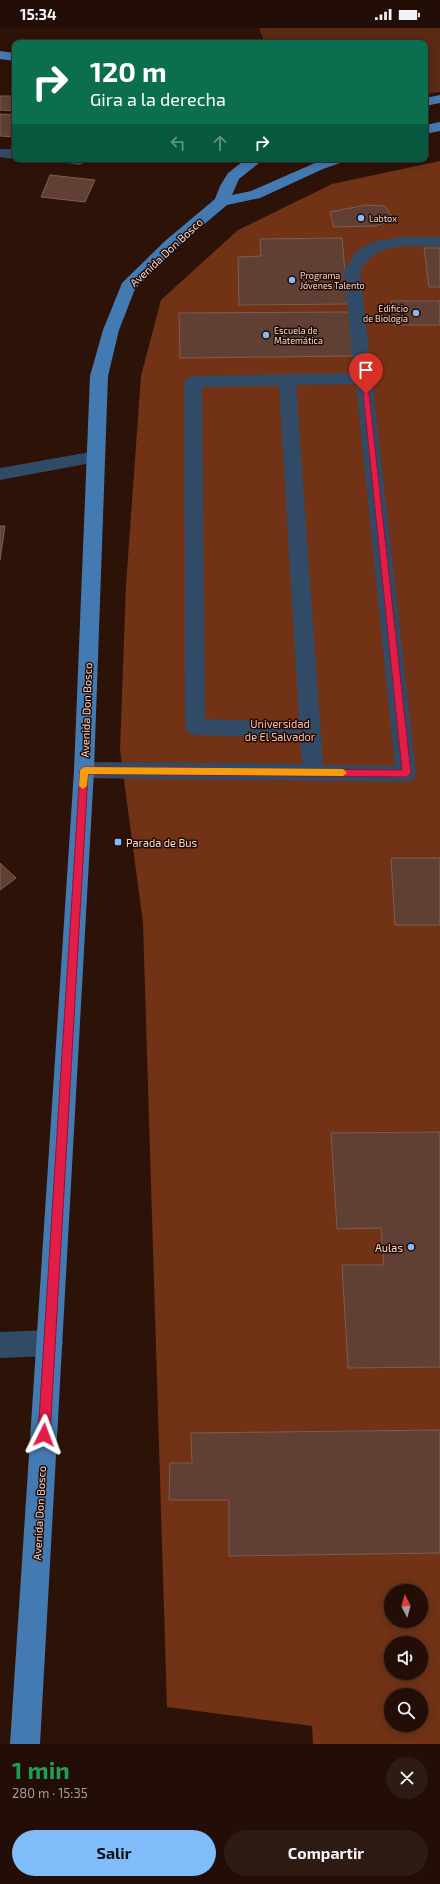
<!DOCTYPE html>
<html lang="es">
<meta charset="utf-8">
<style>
:root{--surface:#220e06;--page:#2e1c14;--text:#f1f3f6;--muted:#a29c9b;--line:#3f2e28;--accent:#81bcfa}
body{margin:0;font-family:"Exo 2",sans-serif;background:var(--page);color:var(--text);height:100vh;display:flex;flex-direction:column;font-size:15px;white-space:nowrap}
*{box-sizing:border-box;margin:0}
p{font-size:13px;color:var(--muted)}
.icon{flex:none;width:22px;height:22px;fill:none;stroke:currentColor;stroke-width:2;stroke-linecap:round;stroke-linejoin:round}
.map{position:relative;height:1716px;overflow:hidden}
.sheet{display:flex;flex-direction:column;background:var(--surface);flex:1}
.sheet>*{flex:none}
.banner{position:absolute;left:12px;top:12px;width:416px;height:122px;border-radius:8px;box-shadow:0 2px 10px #0003,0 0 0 1px var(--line);background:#0b6e4f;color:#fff;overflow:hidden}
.needle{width:26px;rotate:354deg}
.controls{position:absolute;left:384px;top:1556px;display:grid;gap:8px}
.controls a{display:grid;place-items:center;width:44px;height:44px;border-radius:50%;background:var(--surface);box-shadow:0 2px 10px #0003,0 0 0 1px var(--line);font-size:20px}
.pin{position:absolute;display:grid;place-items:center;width:34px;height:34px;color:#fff;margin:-41px -17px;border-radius:50% 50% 50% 0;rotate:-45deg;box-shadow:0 0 4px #0007}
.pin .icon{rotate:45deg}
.me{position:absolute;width:44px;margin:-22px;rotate:3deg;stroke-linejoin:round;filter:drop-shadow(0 0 3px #0008)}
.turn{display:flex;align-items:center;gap:14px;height:84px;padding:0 12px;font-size:18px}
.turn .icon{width:52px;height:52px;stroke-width:2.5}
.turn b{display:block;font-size:28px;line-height:34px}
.lanes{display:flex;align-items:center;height:38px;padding:0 12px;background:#0003;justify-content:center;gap:20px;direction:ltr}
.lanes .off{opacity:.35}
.round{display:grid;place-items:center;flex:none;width:42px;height:42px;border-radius:21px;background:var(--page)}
.summary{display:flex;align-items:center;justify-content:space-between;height:68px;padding:0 12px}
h1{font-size:24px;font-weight:700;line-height:30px;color:#1e9e55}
.cta{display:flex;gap:8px;margin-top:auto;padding:8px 12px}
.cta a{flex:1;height:46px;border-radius:24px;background:var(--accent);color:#111;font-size:16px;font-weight:700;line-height:46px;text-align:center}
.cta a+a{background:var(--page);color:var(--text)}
.status{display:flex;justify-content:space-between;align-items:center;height:28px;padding:0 20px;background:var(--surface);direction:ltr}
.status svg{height:11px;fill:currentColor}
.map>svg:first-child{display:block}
.green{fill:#5c2a15}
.forest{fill:#713216;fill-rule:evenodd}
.building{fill:#604034;stroke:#7f5d51}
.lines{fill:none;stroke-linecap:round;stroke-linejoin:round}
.minor{fill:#314b66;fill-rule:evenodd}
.major{fill:#437ab2;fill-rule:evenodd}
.route{fill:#e11d48;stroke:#92132f}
.slow{fill:#f59e0b}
.poi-dot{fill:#81bcfa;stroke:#230902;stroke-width:1.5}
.labels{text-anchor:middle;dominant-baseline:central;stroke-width:3;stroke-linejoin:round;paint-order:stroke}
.far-poi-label{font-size:9px;fill:#eedbd3;stroke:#230902;text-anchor:start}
.street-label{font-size:11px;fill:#eedbd3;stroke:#230902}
.park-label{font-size:11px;fill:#f4c3b1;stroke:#230902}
.poi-label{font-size:11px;fill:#eedbd3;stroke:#230902;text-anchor:start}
</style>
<div class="status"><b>15:34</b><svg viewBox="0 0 49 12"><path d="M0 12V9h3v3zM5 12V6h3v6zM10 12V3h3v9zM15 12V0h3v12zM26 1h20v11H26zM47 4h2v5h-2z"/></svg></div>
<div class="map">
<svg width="440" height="1716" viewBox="0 0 440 1716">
<rect width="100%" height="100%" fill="#2d1208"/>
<path class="green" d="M 259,0 L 440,0 L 440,64 L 425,66 L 425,15 L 256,15 L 264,13 Z"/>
<path class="forest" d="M 440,133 L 440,1716 L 313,1716 L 312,1698 L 167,1679 L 143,895 L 120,722 L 126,557 L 141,348 L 161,272 L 238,202 L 332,156 ZM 391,1563 L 421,1563 L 421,1593 L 391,1593 ZM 391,1615 L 421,1615 L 421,1645 L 391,1645 ZM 391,1667 L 421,1667 L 421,1697 L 391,1697 Z"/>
<path class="building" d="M 0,68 L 15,68 L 15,83 L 0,82 Z
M 0,86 L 15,87 L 15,109 L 0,108 Z
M 50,147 L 95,152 L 85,174 L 41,169 Z
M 366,177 L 385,178 L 391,187 L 390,193 L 375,198 L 334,199 L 330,184 Z
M 342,210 L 348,276 L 239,277 L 238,229 L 261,228 L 260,211 Z
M 424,220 L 440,220 L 440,259 L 429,259 Z
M 391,273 L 440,273 L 440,297 L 394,297 Z
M 350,284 L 354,328 L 180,330 L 179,285 Z
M 0,498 L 5,498 L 0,532 Z
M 391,830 L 440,830 L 440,897 L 395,897 Z
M 0,835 L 16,850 L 0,862 Z
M 440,1104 L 440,1339 L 348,1340 L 342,1237 L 384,1237 L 381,1200 L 337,1201 L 331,1105 Z
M 440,1402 L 440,1525 L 229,1528 L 229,1472 L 169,1472 L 170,1435 L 192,1435 L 191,1405 Z"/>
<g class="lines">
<path class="minor" d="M 0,121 L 15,121 L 15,131 L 0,129 Z
M 57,131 L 86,131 L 87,132 L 84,135 L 79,137 L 60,134 Z
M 402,209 L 440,209 L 440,219 C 409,218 377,212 360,243 L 416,746 L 413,752 L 406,754 L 84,750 L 77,748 L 74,742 L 77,736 L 84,734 L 302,736 L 300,710 L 195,707 L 188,705 L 185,699 L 184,354 L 187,350 L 193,348 L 354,345 L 344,243 L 354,226 L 361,220 L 377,213 ZM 356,356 L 395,738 L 323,737 L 296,357 ZM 279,358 L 299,694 L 205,691 L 202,359 Z
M 96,423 L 102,425 L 105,429 L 102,433 L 0,452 L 0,440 Z
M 50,1302 L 59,1306 L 63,1315 L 59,1324 L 50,1328 L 0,1330 L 0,1304 Z"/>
<path class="major" d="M 0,23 L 15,25 L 15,33 L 0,31 Z
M 440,67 L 440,75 L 425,78 L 425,70 Z
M 440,94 L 440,103 L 425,106 L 425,97 Z
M 246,131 L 264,131 L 239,151 L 232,167 L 251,163 L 324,131 L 346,131 L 343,134 L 323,141 L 260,170 L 227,177 L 177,219 L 135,261 L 119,302 L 108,348 L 94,742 L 40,1716 L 10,1716 L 74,742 L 90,348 L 103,302 L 122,255 L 165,213 L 215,171 L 220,158 L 228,145 Z"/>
</g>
<path class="route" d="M 363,364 L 368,364 L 369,366 L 411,746 L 406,749 L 88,746 L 50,1407 L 48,1411 L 44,1413 L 40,1411 L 38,1407 L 80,742 L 84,739 L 402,742 Z"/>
<path class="slow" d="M 84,739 L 343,741 L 347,745 L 343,748 L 88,746 L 87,758 L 83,761 L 79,758 L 80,742 Z"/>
<g class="poi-dot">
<circle cx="361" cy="190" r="4"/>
<circle cx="292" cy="252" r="4"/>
<circle cx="416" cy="285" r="4"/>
<circle cx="266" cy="307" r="4"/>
<rect x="114" y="810" width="8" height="8" rx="2"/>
<circle cx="411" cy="1219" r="4"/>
</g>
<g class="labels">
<g class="far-poi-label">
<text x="369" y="190">Labtox</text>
<text x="300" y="247">Programa<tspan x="300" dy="10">Jóvenes Talento</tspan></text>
<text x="408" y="280" text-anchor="end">Edificio<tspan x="408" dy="10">de Biología</tspan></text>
<text x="274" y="302">Escuela de<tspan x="274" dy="10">Matemática</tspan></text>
</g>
<g class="street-label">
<text transform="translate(166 224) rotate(-43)">Avenida Don Bosco</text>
<text transform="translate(86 682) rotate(-88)">Avenida Don Bosco</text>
<text transform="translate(39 1485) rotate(-87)">Avenida Don Bosco</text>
</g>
<g class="park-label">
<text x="280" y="695">Universidad<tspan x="280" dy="13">de El Salvador</tspan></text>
</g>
<g class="poi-label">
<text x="126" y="814">Parada de Bus</text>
<text x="403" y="1219" text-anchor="end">Aulas</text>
</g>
</g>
</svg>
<div class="controls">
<a><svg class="needle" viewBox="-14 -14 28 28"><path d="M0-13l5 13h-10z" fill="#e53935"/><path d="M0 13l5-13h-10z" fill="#a29c9b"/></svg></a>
<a><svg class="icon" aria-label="sound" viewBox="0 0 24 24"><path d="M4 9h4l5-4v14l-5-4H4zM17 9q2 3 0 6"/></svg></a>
<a><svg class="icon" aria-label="search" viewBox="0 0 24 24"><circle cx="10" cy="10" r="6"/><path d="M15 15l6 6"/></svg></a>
</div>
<div class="pin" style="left:366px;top:366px;background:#d93025"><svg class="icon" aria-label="arrive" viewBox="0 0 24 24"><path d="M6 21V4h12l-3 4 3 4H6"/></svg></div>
<svg class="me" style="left:44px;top:1407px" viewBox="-20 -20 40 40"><path d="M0-17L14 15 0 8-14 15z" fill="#e11d48" stroke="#fff" stroke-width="4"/></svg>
<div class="banner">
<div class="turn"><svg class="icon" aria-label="right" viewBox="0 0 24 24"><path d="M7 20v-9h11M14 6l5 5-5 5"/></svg><div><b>120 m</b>Gira a la derecha</div></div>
<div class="lanes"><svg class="icon off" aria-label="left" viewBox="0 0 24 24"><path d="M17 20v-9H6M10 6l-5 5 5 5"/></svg><svg class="icon off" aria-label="ahead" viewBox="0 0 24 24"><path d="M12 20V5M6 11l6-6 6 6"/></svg><svg class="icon" aria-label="right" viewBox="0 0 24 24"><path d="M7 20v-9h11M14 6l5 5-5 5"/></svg></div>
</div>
</div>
<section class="sheet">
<div class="summary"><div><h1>1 min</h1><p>280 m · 15:35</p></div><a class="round"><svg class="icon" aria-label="close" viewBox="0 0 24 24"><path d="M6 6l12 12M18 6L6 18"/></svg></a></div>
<div class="cta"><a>Salir</a><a>Compartir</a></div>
</section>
